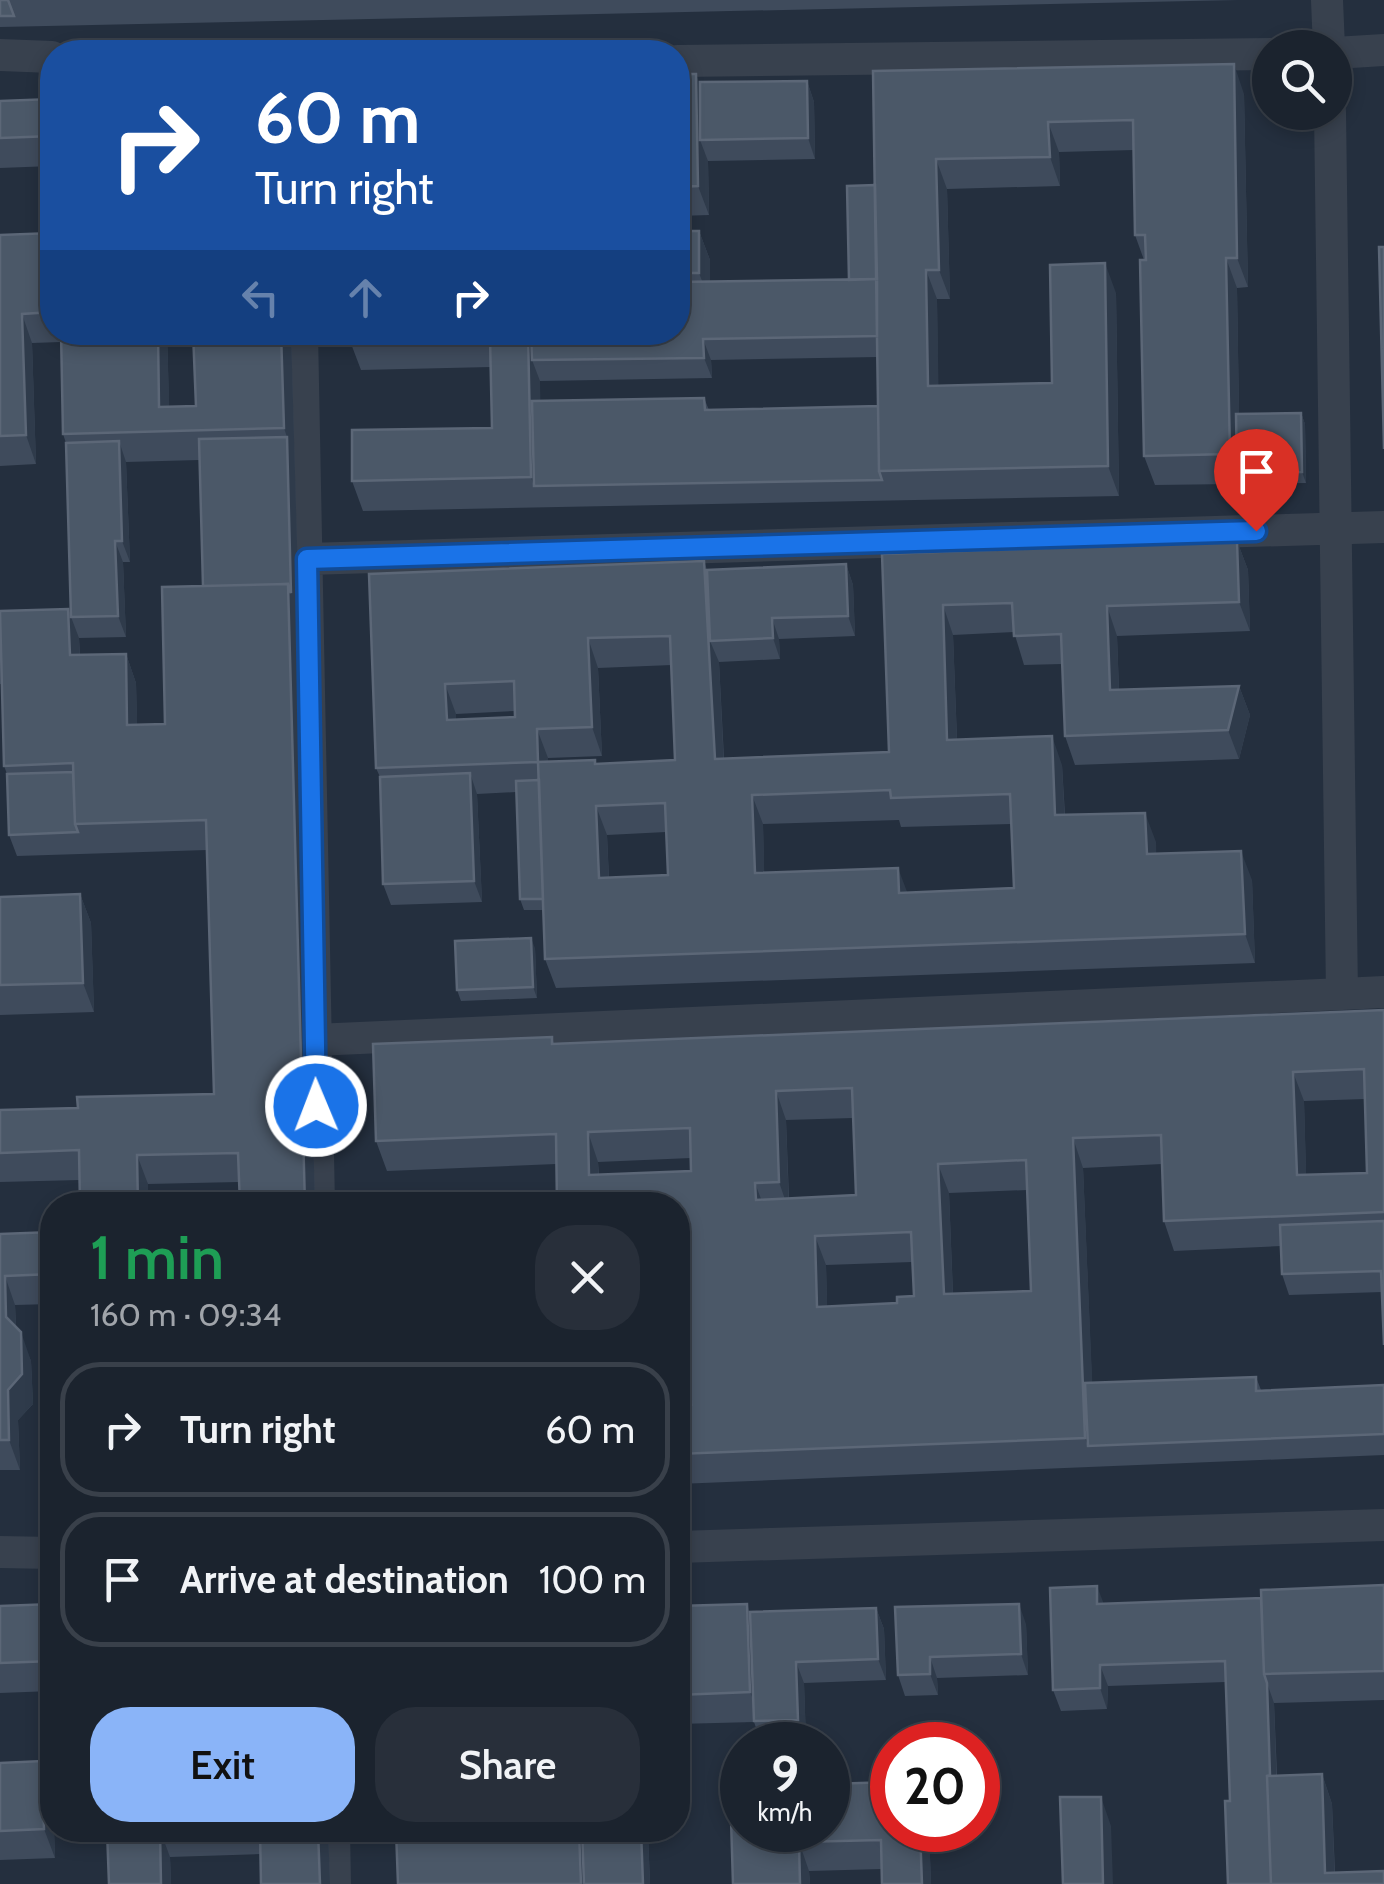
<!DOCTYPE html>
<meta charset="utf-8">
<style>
:root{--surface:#1b232e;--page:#282f3a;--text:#f1f3f6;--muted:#a0a4aa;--line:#39404a;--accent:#8ab4f8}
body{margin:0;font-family:Cabin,sans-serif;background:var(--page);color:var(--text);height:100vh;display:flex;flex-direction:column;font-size:38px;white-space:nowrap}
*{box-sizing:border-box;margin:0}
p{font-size:32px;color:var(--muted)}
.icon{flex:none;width:55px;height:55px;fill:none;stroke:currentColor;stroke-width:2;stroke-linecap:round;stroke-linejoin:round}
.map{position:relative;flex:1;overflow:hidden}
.panel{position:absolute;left:40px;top:1192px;width:650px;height:650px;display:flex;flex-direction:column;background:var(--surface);border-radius:40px;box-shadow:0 5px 15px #0003,0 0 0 2px var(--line)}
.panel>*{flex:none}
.top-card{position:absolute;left:40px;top:40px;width:650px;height:305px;border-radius:40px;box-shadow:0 5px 15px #0003,0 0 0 2px var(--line);background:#1a4fa0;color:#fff;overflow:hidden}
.fabs{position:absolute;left:1252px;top:30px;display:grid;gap:20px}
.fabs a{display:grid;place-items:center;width:100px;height:100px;border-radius:50%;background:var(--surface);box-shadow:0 5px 15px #0003,0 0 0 2px var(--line);font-size:50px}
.speed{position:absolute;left:720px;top:1722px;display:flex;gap:20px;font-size:50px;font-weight:700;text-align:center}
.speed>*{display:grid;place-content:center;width:130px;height:130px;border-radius:50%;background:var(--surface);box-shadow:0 5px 15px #0003,0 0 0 2px var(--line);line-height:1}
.speed small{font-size:25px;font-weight:400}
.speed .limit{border:15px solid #d22;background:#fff;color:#111}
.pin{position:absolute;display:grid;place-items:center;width:85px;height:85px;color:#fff;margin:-102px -42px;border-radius:50% 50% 50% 0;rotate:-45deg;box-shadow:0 0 10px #0007}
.pin .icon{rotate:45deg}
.me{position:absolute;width:110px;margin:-55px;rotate:359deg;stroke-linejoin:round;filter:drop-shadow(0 0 8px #0008)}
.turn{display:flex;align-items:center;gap:35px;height:210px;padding:0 50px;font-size:45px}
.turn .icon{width:130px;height:130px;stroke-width:2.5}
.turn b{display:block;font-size:70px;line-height:85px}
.lanes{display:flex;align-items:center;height:95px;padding:0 50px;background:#0003;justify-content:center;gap:50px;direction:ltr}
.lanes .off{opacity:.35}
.round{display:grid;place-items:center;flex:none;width:105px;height:105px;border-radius:40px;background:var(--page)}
.summary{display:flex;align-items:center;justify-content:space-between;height:170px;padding:0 50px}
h1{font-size:60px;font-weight:600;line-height:75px;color:#1e9e55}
.action{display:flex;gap:20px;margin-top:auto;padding:20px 50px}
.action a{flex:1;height:115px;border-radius:40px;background:var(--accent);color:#111;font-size:40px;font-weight:600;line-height:115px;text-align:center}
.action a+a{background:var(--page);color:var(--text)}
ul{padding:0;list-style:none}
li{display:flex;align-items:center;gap:30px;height:135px;margin:0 20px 15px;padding:0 30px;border:5px solid var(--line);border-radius:40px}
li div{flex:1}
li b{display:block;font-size:38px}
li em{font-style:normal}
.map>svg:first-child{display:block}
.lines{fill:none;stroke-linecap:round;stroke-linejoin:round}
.lane{stroke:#38414e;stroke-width:32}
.wall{fill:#3f4b5c;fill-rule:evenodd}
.shaded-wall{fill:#2f3b4b}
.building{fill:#4b5868;stroke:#5c6777;stroke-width:2.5;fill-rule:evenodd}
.route-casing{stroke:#114b97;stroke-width:25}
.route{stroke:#1a73e8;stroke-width:18}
</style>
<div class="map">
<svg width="1384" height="1884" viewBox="0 0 1384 1884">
<rect width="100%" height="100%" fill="#242f3e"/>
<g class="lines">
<path class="lane" d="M 1327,0 L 1329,48
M 1335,53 L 1384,50
M 0,55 L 52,57
M 678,61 L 1270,54
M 1330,112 L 1342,994 L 1384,992
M 302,332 L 319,1205
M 307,559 L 1384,527
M 315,1040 L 1342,994
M 678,1547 L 1384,1525
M 0,1552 L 52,1553
M 334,1830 L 335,1884"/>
</g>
<path class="wall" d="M 0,0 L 1238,0 L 0,27 Z
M 873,71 L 1244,94 L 1248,287 L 1237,288 L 1239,414 L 1301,413 L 1305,424 L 1306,483 L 1155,485 L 1144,456 L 1144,260 L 1135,235 L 1134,150 L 1059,152 L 1060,186 L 947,189 L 950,299 L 937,299 L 938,386 L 1052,383 L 1116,293 L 1119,496 L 363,511 L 352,481 L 492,428 L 491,367 L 361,370 L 350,341 L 678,332 L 678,231 L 699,231 L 710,260 L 710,282 L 849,280 L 875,185 ZM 878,357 L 878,406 L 709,410 L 704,398 L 540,401 L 540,381 L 712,378 L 711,360 Z
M 678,74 L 700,82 L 807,81 L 814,102 L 815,159 L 708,161 L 709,215 L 678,216 Z
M 52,99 L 52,166 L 0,168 L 0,101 Z
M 52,233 L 52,332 L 167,332 L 169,407 L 196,406 L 291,332 L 315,1205 L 240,1205 L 239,1182 L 148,1184 L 80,1180 L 0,1182 L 0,1110 L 78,1108 L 214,1094 L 207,850 L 17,856 L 9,835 L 7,774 L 4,766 L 2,684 L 0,684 L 0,611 L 68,609 L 71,617 L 66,443 L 63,434 L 61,342 L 32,343 L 36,464 L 0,466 L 0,235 ZM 199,460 L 203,586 L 165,724 L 137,725 L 136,683 L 126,654 L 80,655 L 79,638 L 126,637 L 123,562 L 130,562 L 126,462 Z
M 1237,541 L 1248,570 L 1250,631 L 1117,636 L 1119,690 L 1239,686 L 1250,715 L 1239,759 L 1075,765 L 1065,736 L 1062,664 L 1024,665 L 1014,632 L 953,635 L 957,739 L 1062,765 L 1065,815 L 1156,842 L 1156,854 L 1252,880 L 1255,963 L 556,988 L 545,959 L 543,910 L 524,910 L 520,899 L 516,792 L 477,794 L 482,902 L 391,905 L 383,884 L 380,777 L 376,768 L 369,574 L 707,570 L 846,564 L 853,585 L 855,636 L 779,639 L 780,659 L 719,662 L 724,758 L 889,752 L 882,554 ZM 672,665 L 675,760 L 596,764 L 548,761 L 548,758 L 602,756 L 598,668 ZM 515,711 L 515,717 L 456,719 L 456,714 ZM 899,820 L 901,827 L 1011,824 L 1014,888 L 907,893 L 764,872 L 763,824 ZM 666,832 L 668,875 L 609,878 L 607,835 Z
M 80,894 L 91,923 L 94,1012 L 0,1015 L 0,897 Z
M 535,948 L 537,998 L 461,1001 L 457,990 Z
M 1384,1010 L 1384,1345 L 1382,1292 L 1289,1295 L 1282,1274 L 1281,1246 L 1174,1251 L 1164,1221 L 1162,1164 L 1083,1168 L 1092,1383 L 1256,1377 L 1261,1390 L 1384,1385 L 1384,1455 L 678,1484 L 678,1405 L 691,1405 L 685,1262 L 678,1262 L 678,1205 L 556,1164 L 387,1171 L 376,1141 L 552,1037 L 554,1043 ZM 1365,1099 L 1367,1173 L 1306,1175 L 1304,1101 ZM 853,1118 L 856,1195 L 789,1198 L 786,1120 ZM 691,1158 L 691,1171 L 599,1175 L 598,1162 ZM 1027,1190 L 1031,1291 L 953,1294 L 949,1193 ZM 912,1262 L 914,1296 L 897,1303 L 827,1306 L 826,1265 Z
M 52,1232 L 52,1304 L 15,1305 L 16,1327 L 31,1361 L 33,1404 L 18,1420 L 20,1470 L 0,1470 L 0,1234 Z
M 1384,1585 L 1384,1700 L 1274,1703 L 1277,1775 L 1322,1774 L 1332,1804 L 1335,1872 L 1228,1884 L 1230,1801 L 1226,1682 L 1108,1686 L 1107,1709 L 1061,1711 L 1053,1690 L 1104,1604 L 1261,1598 Z
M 52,1604 L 52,1691 L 0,1693 L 0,1606 Z
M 678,1606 L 750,1612 L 876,1608 L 884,1629 L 886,1680 L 804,1683 L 806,1741 L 761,1742 L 754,1722 L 678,1724 Z
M 895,1607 L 1026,1624 L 1028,1675 L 937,1678 L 938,1695 L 905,1696 L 898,1675 Z
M 42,1761 L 52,1791 L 52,1830 L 54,1830 L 55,1858 L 0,1860 L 0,1763 Z
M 892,1782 L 892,1830 L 929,1830 L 931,1884 L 882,1869 L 809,1871 L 810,1884 L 733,1884 Z
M 107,1830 L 328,1830 L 330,1884 L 261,1884 L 260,1854 L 170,1857 L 171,1884 L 109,1884 Z
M 396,1830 L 676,1830 L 676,1832 L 648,1833 L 650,1884 L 398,1884 Z"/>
<path class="shaded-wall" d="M 1234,64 L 1244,94 L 1248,287 L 1237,258 Z
M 696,74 L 707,103 L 700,140 L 708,161 L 709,215 L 698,186 Z
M 807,81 L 814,102 L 815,159 L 808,138 Z
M 1048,122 L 1059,152 L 1060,186 L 1050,157 Z
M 936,159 L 947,189 L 950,299 L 939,270 Z
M 699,231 L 710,260 L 710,302 L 699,273 Z
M 1226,258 L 1237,288 L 1240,473 L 1237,473 L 1230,454 Z
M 1105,263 L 1116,293 L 1119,496 L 1108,466 Z
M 926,270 L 937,299 L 939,415 L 928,386 Z
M 22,314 L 32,343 L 36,464 L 26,435 Z
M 158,332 L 167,332 L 170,431 L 159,407 Z
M 281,332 L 291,332 L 299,614 L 291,593 L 287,437 L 284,428 Z
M 528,332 L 539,332 L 532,360 L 540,381 L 542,486 L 534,486 L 531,477 Z
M 703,339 L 711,360 L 712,378 L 704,358 Z
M 1301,413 L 1305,424 L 1306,483 L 1302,472 Z
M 119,441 L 126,462 L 130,562 L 122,541 Z
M 115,541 L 123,562 L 126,637 L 118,616 Z
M 1237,541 L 1248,570 L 1250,631 L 1239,602 Z
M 704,561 L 715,591 L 710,641 L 719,662 L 725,788 L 715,759 Z
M 846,564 L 853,585 L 855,636 L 848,616 Z
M 288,584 L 299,614 L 315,1205 L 305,1205 Z
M 943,605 L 953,635 L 958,769 L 947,740 Z
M 1107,606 L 1117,636 L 1120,720 L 1110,690 Z
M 68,609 L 79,638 L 81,684 L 70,655 Z
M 772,618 L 779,639 L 780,659 L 773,638 Z
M 588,638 L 598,668 L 602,756 L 592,727 Z
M 126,654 L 136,683 L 138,755 L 127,725 Z
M 445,684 L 456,714 L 457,749 L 447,720 Z
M 1239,686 L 1250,715 L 1239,759 L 1228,730 Z
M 537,729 L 548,758 L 553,909 L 538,762 Z
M 1052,736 L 1062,765 L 1066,844 L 1055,815 Z
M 470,773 L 477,794 L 482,902 L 474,881 Z
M 752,795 L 763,824 L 765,902 L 755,873 Z
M 596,806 L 607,835 L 610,907 L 599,878 Z
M 1145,813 L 1156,842 L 1157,884 L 1147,854 Z
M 1241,851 L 1252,880 L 1255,963 L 1245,934 Z
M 898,868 L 909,897 L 899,893 Z
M 80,894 L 91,923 L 94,1012 L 83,983 Z
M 531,938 L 535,948 L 537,998 L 533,987 Z
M 1293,1072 L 1304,1101 L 1307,1205 L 1297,1175 Z
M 776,1091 L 786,1120 L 789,1211 L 779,1182 Z
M 588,1132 L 598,1162 L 600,1205 L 589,1175 Z
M 1073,1138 L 1083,1168 L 1095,1446 L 1088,1446 L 1085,1438 Z
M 137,1155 L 148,1184 L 148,1205 L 138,1205 Z
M 938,1164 L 949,1193 L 954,1324 L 944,1294 Z
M 755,1183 L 766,1212 L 756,1200 Z
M 815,1236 L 826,1265 L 828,1336 L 817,1307 Z
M 5,1276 L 15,1305 L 17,1347 L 6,1317 Z
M 21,1332 L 31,1361 L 33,1404 L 18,1420 L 20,1470 L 9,1440 L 8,1390 Z
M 1097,1586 L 1105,1607 L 1097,1604 Z
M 747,1604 L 757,1633 L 761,1721 L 750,1692 Z
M 1019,1604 L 1026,1624 L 1028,1675 L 1021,1654 Z
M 876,1608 L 884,1629 L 886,1680 L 878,1659 Z
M 930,1657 L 937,1678 L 938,1695 L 930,1674 Z
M 796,1662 L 804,1683 L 806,1741 L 798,1720 Z
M 1100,1665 L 1108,1686 L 1107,1709 L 1100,1688 Z
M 1267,1683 L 1274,1703 L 1280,1884 L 1274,1884 Z
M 42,1761 L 52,1791 L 52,1830 L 54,1830 L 55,1858 L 44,1829 Z
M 1322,1774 L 1332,1804 L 1335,1884 L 1325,1873 Z
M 1101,1797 L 1111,1826 L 1113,1884 L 1103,1884 Z
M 160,1830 L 170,1857 L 171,1884 L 161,1884 Z
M 318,1830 L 328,1830 L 330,1884 L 320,1884 Z
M 579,1830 L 588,1830 L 591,1884 L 581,1884 Z
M 641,1830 L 647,1830 L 648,1833 L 650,1884 L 643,1884 Z
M 920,1830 L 929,1830 L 931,1884 L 922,1884 Z
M 799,1842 L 809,1871 L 810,1884 L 800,1884 Z"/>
<path class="building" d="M 0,0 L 8,0 L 14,16 L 0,16 Z
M 1234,64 L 1237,258 L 1226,258 L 1230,454 L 1144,456 L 1140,260 L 1146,260 L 1145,235 L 1135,235 L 1133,120 L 1048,122 L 1050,157 L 936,159 L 939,270 L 926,270 L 928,386 L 1052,383 L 1050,265 L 1105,263 L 1108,466 L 879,471 L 873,71 Z
M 678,74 L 696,74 L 698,186 L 678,187 Z
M 807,81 L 808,138 L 700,140 L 700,82 Z
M 52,99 L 52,136 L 0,138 L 0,101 Z
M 875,185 L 877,279 L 849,280 L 847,186 Z
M 678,231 L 699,231 L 699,273 L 678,273 Z
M 52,233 L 52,312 L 22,314 L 26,435 L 0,436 L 0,235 Z
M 1379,247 L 1384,247 L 1384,449 Z
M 877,279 L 877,336 L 703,339 L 704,358 L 532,360 L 531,332 L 678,332 L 678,282 Z
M 61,332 L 158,332 L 159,407 L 196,406 L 193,332 L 281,332 L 284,428 L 63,434 Z
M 350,332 L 528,332 L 531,477 L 352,481 L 352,430 L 492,428 L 490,338 L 350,341 Z
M 704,398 L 705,410 L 878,406 L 879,471 L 882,480 L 534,486 L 532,401 Z
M 1301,413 L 1302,472 L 1237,473 L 1236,414 Z
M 287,437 L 291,593 L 288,584 L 203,586 L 199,439 Z
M 119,441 L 122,541 L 115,541 L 118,616 L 71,617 L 66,443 Z
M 1237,541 L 1239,602 L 1107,606 L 1110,690 L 1239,686 L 1228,730 L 1065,736 L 1061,634 L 1014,636 L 1012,603 L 943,605 L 947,740 L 1052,736 L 1055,815 L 1145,813 L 1147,854 L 1241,851 L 1245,934 L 545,959 L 538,762 L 595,760 L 595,764 L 675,760 L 670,636 L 588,638 L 592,727 L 537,729 L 538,762 L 376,768 L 369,574 L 704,561 L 715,759 L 889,752 L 882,554 ZM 514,681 L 515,717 L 447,720 L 445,684 ZM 890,790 L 891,798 L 1010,794 L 1014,888 L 899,893 L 898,868 L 755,873 L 752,795 ZM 665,803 L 668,875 L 599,878 L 596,806 Z
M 846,564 L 848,616 L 772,618 L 773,638 L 710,641 L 707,570 Z
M 288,584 L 305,1205 L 240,1205 L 238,1153 L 137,1155 L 138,1205 L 80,1205 L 79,1150 L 0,1153 L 0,1110 L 78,1108 L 77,1097 L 214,1094 L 206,820 L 75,824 L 73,763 L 4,766 L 0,611 L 68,609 L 70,655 L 126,654 L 127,725 L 165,724 L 162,587 Z
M 73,772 L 75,824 L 78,832 L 9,835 L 7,774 Z
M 470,773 L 474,881 L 383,884 L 380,777 Z
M 539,780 L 543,899 L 520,899 L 516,781 Z
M 80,894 L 83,983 L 0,985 L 0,897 Z
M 531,938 L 533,987 L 457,990 L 455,941 Z
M 1384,1010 L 1384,1212 L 1164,1221 L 1161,1135 L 1073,1138 L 1085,1438 L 678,1454 L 678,1405 L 691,1405 L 684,1232 L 678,1232 L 678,1205 L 557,1205 L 556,1134 L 376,1141 L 373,1044 L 552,1037 L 552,1044 ZM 1364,1069 L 1367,1173 L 1297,1175 L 1293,1072 ZM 852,1088 L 856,1195 L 756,1200 L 755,1183 L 779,1182 L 776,1091 ZM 690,1128 L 691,1171 L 589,1175 L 588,1132 ZM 1026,1160 L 1031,1291 L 944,1294 L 938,1164 ZM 911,1232 L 914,1296 L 897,1297 L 897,1303 L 817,1307 L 815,1236 Z
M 1384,1221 L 1384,1345 L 1381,1271 L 1282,1274 L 1280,1225 Z
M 52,1232 L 52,1274 L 5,1276 L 6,1317 L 21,1332 L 22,1374 L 8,1390 L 9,1440 L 0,1440 L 0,1234 Z
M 1256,1377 L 1256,1391 L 1384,1385 L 1384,1434 L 1088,1446 L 1085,1383 Z
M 1384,1585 L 1384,1671 L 1264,1674 L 1261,1590 Z
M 1097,1586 L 1097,1604 L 1261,1598 L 1264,1674 L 1267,1683 L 1270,1775 L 1267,1776 L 1271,1884 L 1228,1884 L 1225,1801 L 1230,1801 L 1225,1661 L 1100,1665 L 1100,1688 L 1053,1690 L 1050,1588 Z
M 52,1604 L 52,1661 L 0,1663 L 0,1606 Z
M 747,1604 L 750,1692 L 678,1695 L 678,1606 Z
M 1019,1604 L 1021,1654 L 930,1657 L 930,1674 L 898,1675 L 895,1607 Z
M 876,1608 L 878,1659 L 796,1662 L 798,1720 L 754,1721 L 750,1612 Z
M 42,1761 L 44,1829 L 0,1831 L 0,1763 Z
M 1322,1774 L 1325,1873 L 1384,1871 L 1384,1884 L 1271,1884 L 1267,1776 Z
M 892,1782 L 892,1830 L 920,1830 L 922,1884 L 882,1884 L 881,1840 L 799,1842 L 800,1884 L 733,1884 L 730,1787 L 742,1786 L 742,1830 L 828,1830 L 828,1784 Z
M 1060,1797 L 1101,1797 L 1103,1884 L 1063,1884 Z
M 107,1830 L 160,1830 L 161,1884 L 109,1884 Z
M 260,1830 L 318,1830 L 320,1884 L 261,1884 Z
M 396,1830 L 579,1830 L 581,1884 L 398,1884 Z
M 582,1830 L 641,1830 L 643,1884 L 584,1884 Z"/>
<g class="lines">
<g class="route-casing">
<path id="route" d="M 316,1106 L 307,559 L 1256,531"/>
</g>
<use href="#route" class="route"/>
</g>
</svg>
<div class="fabs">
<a><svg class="icon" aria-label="search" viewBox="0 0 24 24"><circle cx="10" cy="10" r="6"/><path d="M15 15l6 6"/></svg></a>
</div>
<div class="speed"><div>9<small>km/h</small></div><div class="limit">20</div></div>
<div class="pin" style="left:1256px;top:531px;background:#d93025"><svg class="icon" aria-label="arrive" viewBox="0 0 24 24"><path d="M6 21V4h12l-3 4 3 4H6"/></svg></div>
<svg class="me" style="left:316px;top:1106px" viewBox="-20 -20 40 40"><circle r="17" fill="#1a73e8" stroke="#fff" stroke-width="3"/><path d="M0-11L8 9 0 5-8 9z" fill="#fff"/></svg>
<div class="top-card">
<div class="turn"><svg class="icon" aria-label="right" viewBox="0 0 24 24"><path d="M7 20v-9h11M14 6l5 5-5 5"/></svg><div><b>60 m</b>Turn right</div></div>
<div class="lanes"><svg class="icon off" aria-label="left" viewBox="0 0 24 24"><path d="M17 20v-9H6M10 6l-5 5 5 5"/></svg><svg class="icon off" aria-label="ahead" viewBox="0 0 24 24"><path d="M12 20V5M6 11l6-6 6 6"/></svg><svg class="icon" aria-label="right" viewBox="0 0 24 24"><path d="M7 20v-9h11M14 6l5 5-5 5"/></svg></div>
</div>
<section class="panel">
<div class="summary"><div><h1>1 min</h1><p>160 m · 09:34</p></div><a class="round"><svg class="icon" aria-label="close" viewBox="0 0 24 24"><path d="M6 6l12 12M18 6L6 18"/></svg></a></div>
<ul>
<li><svg class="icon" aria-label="right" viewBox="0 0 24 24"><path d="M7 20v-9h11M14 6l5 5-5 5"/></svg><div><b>Turn right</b></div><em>60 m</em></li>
<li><svg class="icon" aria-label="arrive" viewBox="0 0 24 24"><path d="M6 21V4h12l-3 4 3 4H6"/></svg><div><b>Arrive at destination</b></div><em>100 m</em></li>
</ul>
<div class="action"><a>Exit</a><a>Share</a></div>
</section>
</div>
